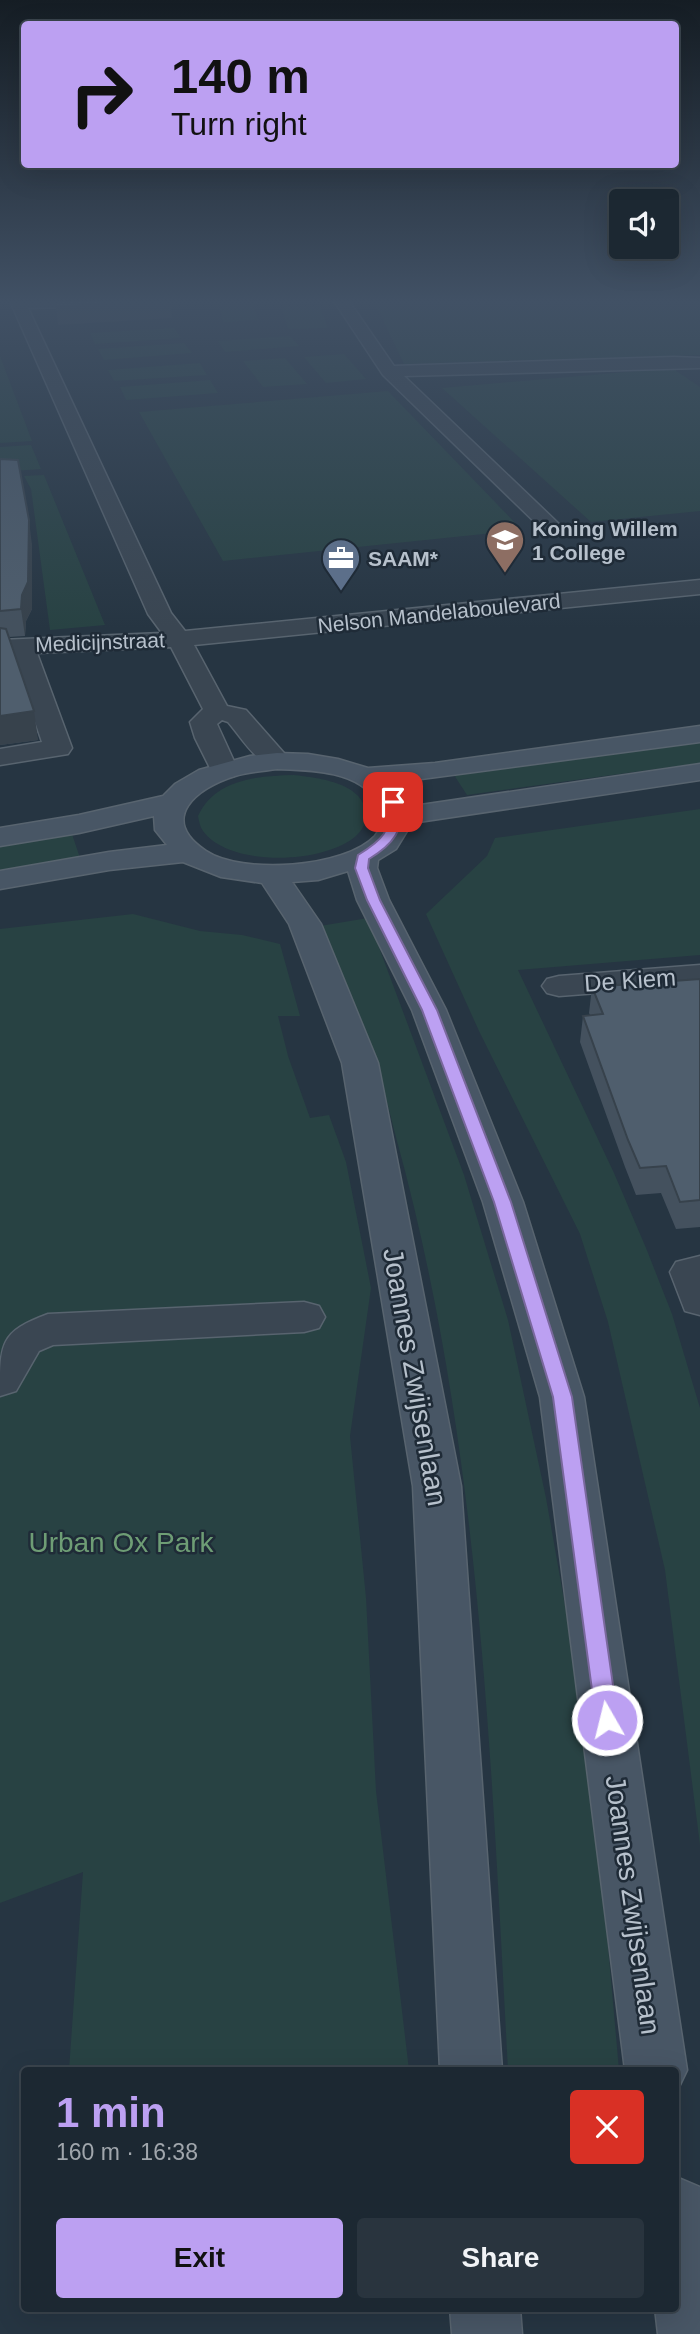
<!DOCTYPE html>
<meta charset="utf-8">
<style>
:root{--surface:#1c2832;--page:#29343e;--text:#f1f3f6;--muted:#a0a6ac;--line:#3a444d;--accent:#bca0f2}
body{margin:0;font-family:Arial,sans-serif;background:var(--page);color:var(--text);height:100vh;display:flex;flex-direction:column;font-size:26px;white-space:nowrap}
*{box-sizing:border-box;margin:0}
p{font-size:23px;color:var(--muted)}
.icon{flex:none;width:38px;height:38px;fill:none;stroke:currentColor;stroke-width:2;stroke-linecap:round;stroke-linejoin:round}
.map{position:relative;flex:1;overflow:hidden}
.details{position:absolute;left:21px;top:2067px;width:658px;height:245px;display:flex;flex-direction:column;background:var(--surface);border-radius:7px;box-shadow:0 7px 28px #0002,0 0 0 2px var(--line)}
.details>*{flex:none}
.guide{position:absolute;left:21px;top:21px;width:658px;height:147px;border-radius:7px;box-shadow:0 7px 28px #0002,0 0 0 2px var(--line);background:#bca0f2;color:#111;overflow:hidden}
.fabs{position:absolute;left:609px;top:189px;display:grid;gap:14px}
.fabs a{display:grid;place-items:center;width:70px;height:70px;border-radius:7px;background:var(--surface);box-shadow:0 7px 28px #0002,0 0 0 2px var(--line);font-size:35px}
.pin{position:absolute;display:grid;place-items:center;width:60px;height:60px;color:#fff;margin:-30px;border-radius:14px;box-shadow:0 4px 10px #0006}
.me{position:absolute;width:77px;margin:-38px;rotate:352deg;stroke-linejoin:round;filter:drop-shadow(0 0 5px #0008)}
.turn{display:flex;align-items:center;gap:24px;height:147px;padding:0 35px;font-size:32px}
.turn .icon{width:91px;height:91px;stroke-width:2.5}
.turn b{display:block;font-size:49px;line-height:60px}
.round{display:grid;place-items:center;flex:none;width:74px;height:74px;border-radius:7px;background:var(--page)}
.headline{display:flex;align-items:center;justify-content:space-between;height:119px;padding:0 35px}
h1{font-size:42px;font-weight:600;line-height:52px;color:var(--accent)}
.cta{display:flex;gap:14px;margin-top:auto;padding:14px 35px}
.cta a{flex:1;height:80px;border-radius:7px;background:var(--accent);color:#111;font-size:28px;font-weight:600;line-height:80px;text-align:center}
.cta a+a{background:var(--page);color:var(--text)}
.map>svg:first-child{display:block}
.green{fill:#284243}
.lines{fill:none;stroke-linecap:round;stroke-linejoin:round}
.street-casing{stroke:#58646f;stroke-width:3}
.secondary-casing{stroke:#58646f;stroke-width:3}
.street{fill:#3a4652;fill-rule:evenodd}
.secondary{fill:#485665;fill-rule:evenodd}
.wall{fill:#44515e}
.shaded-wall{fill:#37424c}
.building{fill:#4f5e6d;stroke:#37424c;stroke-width:2}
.route{fill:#bca0f2;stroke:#7a689d;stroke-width:2}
.labels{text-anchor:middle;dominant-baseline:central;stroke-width:5;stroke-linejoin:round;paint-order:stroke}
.far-poi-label{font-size:21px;font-weight:bold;fill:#b7c1cc;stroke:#1f2b37;text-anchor:start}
.far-street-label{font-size:21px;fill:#b7c1cc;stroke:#1f2b37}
.street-label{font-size:24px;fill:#b7c1cc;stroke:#1f2b37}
.near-street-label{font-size:28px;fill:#b7c1cc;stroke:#1f2b37}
.near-park-label{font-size:28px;fill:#6e9d75;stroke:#1f2b37}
</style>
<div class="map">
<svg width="700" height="2334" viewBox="0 0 700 2334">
<rect width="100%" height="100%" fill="#263542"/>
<path class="green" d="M 426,301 L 700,301 L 700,355 L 404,364 L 375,303 Z
M 252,302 L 258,320 L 223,322 L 219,303 Z
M 320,306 L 328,328 L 288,329 L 282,307 Z
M 174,328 L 181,338 L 95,344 L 90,333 Z
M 290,336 L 299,346 L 225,352 L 218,341 Z
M 184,343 L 192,353 L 104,360 L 98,349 Z
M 344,354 L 366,379 L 326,383 L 304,357 Z
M 0,356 L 32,441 L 0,443 Z
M 285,358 L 307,384 L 263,387 L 243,361 Z
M 200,363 L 207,375 L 114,381 L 108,370 Z
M 672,368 L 700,387 L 700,511 L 591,522 L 442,388 Z
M 210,380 L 218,393 L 126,400 L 120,387 Z
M 388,391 L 522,530 L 223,561 L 139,412 Z
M 31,445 L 41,469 L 0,472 L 0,447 Z
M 44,475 L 105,625 L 50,630 L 31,489 L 24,476 Z
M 700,743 L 700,763 L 467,795 L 454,775 Z
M 294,775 C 319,778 366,783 366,816 C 366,823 362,830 357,835 C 326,864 230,868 203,831 C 200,827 199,821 198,816 C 215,779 257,776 294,775 Z
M 700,809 L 700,955 L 518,970 L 614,1173 L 646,1248 L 672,1314 L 700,1408 L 700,1845 L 665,1570 L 608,1322 L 580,1234 L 479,1031 L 426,914 L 487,856 L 495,838 Z
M 71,831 L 80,858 L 0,872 L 0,843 Z
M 133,914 L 200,931 L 242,935 L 280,944 L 300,1016 L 278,1016 L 288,1056 L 310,1118 L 329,1115 L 346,1162 L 371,1288 L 350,1436 L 366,1598 L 376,1791 L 409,2070 L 69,2070 L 83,1872 L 0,1903 L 0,929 Z
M 368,918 L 464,1175 L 508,1320 L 546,1498 L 573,1651 L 607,1935 L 619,2070 L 508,2070 C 491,1758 480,1443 397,1141 C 389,1110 382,1080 372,1050 C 358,1008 338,967 320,926 Z"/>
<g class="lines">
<g class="street-casing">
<path id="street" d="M 10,301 L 115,301 L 108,306 L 28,308 L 171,613 L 185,631 L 700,580 L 700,594 L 194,645 L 227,706 L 246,710 L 291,761 L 287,767 C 261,773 243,739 228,722 L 222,720 L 217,724 L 238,770 L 234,776 L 224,778 L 214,776 L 195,738 L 190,722 L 203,709 L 171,647 L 37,653 L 72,748 L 68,754 L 0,765 L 0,749 L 42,742 L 12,654 L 0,654 L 0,640 L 162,633 L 148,614 Z
M 334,301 L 349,301 L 394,366 L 674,357 L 700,358 L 700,368 L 404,376 L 559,524 L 563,528 L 559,532 L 545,532 L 383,375 Z
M 700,965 L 700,985 L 559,996 L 547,993 L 542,986 L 547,979 L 559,976 Z
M 700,1256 L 700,1315 L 685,1311 L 670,1272 L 676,1262 Z
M 304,1302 L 319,1306 L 325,1317 L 319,1328 L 304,1332 L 53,1345 L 39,1351 L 16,1391 L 0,1396 C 0,1342 0,1332 48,1314 Z"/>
</g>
<g class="secondary-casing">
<path id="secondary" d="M 700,726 L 700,742 L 391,783 L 404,798 L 407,807 L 700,764 L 700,780 L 412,823 L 396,849 L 378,860 L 377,868 L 389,900 L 446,1010 L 523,1202 L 584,1397 L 687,2070 L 676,2093 L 676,2070 L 625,2070 L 540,1397 L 483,1202 L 412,1010 L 357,900 L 348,871 L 318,880 L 292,882 L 321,924 L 378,1063 L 461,1486 L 502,2070 L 440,2070 L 413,1486 L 342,1063 L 289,924 L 262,883 L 221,877 L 183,862 L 109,870 L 0,889 L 0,871 L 109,852 L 167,845 L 155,830 L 154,816 L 79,833 L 0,846 L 0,828 L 79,815 L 163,796 L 175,784 L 199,770 L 250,756 L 277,753 L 308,754 L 338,759 L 368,768 L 435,763 ZM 277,769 C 308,770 358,770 376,801 C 380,806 381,815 384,822 C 381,826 378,832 375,836 C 345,868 242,875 206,851 C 158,819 196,788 235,776 C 248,772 263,771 277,769 Z
M 676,2177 L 700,2187 L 700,2334 L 658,2334 L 655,2308 L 676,2308 Z
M 450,2308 L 520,2308 L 522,2334 L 452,2334 Z"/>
</g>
<use href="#street" class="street"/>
<use href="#secondary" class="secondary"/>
</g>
<path class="wall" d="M 0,459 L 32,545 L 32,609 L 26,621 L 25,636 L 9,637 L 38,740 L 0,745 Z
M 700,979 L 700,1227 L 676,1229 L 661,1193 L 636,1195 L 625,1167 L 580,1042 L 583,1016 L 590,1015 L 589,1013 L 592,987 Z"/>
<path class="shaded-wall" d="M 138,301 L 171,301 L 172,318 L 58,325 L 56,307 Z
M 29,520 L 32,545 L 32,609 L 26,621 L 25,636 L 21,609 Z
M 34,711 L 38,740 L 0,745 L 0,716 Z"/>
<path class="building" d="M 56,301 L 138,301 L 56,307 Z
M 0,459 L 18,460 L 29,520 L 28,582 L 22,595 L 21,609 L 0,611 Z
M 0,628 L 6,629 L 34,711 L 0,716 Z
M 700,979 L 700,1200 L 680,1202 L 666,1166 L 640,1168 L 628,1140 L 583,1016 L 603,1014 L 592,987 Z"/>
<linearGradient id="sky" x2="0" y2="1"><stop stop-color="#151d24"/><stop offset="0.48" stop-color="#415165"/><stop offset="1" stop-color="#415165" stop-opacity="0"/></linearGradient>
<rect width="700" height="628" fill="url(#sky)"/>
<path class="route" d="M 393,798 L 399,802 C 406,830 392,845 369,859 L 368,868 L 380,900 L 437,1010 L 511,1202 L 572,1397 L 618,1720 L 615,1727 L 607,1730 L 600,1727 L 596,1720 L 553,1397 L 494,1202 L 422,1010 L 367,900 L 355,868 L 358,855 C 381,841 394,830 387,802 Z"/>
<defs>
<g id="university-pin" transform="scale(2.0125)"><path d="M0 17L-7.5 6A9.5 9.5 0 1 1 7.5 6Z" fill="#8d6e63" stroke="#1f2b37"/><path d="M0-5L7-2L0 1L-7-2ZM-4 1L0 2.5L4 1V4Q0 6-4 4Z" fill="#fff"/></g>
<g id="office-pin" transform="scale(2.0125)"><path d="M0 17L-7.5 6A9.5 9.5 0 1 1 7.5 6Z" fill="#5c6f8a" stroke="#1f2b37"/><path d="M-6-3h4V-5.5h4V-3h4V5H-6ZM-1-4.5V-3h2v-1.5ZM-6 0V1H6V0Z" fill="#fff"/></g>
</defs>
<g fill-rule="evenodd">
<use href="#university-pin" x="505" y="540"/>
<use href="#office-pin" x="341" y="558"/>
</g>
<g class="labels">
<g class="far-poi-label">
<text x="532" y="528">Koning Willem<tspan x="532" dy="24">1 College</tspan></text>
<text x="368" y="558">SAAM*</text>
</g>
<g class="far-street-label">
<text transform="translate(439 613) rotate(-6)">Nelson Mandelaboulevard</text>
<text transform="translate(100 642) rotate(-2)">Medicijnstraat</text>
</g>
<g class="street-label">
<text transform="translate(630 980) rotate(-4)">De Kiem</text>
</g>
<g class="near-street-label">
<text transform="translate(415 1377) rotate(80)">Joannes Zwijsenlaan</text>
<text transform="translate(633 1905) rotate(82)">Joannes Zwijsenlaan</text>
</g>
<g class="near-park-label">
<text x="121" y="1542">Urban Ox Park</text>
</g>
</g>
</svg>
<div class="fabs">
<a><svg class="icon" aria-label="sound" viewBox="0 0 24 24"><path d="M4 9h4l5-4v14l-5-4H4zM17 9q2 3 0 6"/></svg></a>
</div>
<div class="pin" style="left:393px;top:802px;background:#d93025"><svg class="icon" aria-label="arrive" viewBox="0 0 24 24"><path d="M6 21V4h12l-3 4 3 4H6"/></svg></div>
<svg class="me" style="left:607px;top:1720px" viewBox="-20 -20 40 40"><circle r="17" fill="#bca0f2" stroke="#fff" stroke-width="3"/><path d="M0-11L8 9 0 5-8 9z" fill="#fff"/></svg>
<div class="guide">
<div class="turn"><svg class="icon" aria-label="right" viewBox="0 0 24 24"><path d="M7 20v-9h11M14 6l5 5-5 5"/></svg><div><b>140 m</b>Turn right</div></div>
</div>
<section class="details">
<div class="headline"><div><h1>1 min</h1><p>160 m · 16:38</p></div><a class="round" style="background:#d93025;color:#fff"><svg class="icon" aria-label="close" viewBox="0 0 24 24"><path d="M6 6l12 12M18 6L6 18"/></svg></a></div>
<div class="cta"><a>Exit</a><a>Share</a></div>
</section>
</div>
